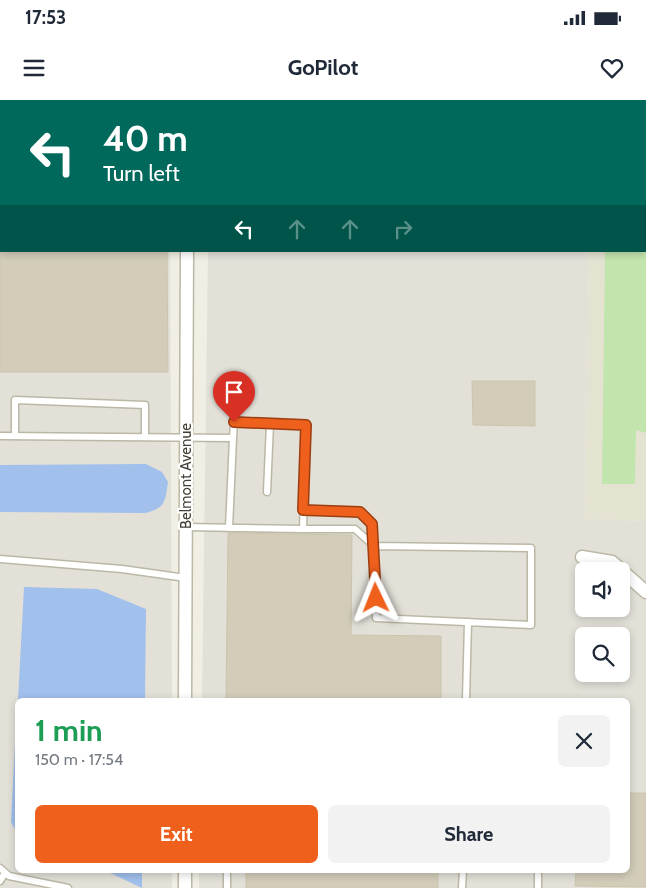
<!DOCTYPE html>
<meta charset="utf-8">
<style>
:root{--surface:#fff;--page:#f2f2f3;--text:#1f2937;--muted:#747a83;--accent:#ef601c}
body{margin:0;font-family:Cabin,sans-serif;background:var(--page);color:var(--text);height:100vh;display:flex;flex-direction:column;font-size:19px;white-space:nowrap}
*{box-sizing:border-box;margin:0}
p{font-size:16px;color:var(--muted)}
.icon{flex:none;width:28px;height:28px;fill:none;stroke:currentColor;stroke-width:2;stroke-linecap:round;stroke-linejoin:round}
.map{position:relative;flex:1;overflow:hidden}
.drawer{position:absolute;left:15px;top:598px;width:615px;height:175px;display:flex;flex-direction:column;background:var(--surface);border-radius:8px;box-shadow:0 2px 8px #0003}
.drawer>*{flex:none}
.top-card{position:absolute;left:0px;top:0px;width:646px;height:152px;box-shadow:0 2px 8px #0003;background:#00695c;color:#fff;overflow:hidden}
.tools{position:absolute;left:575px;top:462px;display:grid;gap:10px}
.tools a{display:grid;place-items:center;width:55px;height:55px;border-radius:8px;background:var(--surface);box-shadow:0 2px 8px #0003;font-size:25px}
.pin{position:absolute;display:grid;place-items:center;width:42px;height:42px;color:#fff;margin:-51px -21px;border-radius:50% 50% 50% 0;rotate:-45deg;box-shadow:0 0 5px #0007}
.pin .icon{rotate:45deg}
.me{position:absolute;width:55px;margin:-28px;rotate:358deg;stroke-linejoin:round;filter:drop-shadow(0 0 4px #0008)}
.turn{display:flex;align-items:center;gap:18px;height:105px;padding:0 20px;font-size:22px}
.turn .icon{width:65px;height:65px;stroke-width:2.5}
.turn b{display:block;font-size:35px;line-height:42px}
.lanes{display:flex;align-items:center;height:48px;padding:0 20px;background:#0003;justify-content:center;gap:25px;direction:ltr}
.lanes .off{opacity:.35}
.round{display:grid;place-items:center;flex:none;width:52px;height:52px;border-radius:8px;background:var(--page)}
.head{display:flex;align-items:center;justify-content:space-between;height:85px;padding:0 20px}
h1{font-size:30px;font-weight:700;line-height:38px;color:#1e9e55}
.primary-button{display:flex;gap:10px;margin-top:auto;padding:10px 20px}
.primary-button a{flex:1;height:58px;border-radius:8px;background:var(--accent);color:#fff;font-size:20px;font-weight:700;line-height:58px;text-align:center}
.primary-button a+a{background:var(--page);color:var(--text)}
.status{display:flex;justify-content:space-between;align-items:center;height:35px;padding:0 25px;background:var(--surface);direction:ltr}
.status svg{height:14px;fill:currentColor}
header{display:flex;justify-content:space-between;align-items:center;height:65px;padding:0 20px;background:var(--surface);font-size:22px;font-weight:700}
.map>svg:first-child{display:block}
.residential{fill:#e4e2d1}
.commercial{fill:#f2e9ce}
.industrial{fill:#e3e0d8;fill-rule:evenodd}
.green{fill:#c2e4ad}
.water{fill:#a1c0ec}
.building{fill:#d2ccb9;stroke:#ccc5ad}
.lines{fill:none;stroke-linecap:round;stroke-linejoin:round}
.lane-casing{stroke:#bbb8a6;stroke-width:9}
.street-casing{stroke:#bbb8a6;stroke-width:15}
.lane{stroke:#fff;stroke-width:6}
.street{stroke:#fff;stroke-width:12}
.route-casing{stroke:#9b3e12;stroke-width:12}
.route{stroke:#ef601c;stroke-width:9}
.labels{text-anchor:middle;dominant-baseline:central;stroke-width:4.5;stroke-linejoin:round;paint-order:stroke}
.street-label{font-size:15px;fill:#423f34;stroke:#fff}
</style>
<div class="status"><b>17:53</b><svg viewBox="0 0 49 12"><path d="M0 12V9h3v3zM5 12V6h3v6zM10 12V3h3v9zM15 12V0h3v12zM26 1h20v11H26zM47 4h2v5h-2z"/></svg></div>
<header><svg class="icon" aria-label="menu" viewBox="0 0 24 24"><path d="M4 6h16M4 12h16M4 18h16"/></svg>GoPilot<svg class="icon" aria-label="heart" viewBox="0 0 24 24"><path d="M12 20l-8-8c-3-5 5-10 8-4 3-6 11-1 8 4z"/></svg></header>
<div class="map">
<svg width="646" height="788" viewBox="0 0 646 788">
<rect width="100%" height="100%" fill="#f1efe3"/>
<path class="residential" d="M 591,0 L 646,0 L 646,421 L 585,419 L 589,151 L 645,151 L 645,1 Z"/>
<path class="commercial" d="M 419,0 L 591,0 L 419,1 Z"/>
<path class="industrial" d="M 0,0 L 170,0 L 1,1 L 1,151 L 170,151 L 172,600 L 18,600 L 18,770 L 172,770 L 172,788 L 0,788 Z
M 211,0 L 398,0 L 398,1 L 211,1 Z
M 208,151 L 589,151 L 585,419 L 646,421 L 646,788 L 199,788 L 199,770 L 628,770 L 628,600 L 202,600 ZM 584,471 L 621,471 L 621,509 L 584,509 ZM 584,536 L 621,536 L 621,574 L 584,574 Z"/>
<path class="green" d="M 607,0 L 646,0 L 646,333 L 636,330 L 635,384 L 602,384 L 605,151 L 645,151 L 645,1 Z"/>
<path class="water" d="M 146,364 L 162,372 L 168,382 C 165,401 166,408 145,413 L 0,412 L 0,365 Z
M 24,487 L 97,489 L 146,509 L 145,600 L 18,600 Z
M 17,601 L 18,733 L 17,733 L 11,722 Z
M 104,770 L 142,770 L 142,788 Z"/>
<path class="building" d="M 0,151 L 167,151 L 168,272 L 0,272 Z
M 472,281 L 535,281 L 535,326 L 473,325 Z
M 228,433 L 352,435 L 351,535 L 441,536 L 441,600 L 226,600 Z
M 628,693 L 646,693 L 646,787 L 575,786 L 576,770 L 628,770 Z
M 246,770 L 438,770 L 438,788 L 246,788 Z"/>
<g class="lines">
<g class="lane-casing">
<path id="lane" d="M 0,336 L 233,338 L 234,322 L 306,325 L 303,429 L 186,427
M 15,336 L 15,300 L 145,305 L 145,336
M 267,392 L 270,324
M 229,428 L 233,338
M 303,429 L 355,429 L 374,446 L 372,424 L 360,413 L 303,410
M 374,446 L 531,448 L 531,525 L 376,518 Z
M 0,459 L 122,469 L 186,478
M 466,600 L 468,522
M 0,768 L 9,776 L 68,788
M 0,781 L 5,773
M 227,788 L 227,770
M 462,788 L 463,770
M 538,788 L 538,770"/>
</g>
<g class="street-casing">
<path id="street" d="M 188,1 L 188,0
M 582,457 L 612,462 L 646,492
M 185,600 L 187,151
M 185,788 L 185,770"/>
</g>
<use href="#lane" class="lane"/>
<use href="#street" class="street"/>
</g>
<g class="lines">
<g class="route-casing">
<path id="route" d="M 234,322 L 306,325 L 303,410 L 360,412 L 372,424 L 376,498"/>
</g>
<use href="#route" class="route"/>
</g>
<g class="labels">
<g class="street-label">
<text transform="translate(186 376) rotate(-90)">Belmont Avenue</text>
</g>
</g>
</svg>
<div class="tools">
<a><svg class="icon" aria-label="sound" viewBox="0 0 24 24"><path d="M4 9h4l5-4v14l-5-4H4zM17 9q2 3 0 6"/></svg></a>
<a><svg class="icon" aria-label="search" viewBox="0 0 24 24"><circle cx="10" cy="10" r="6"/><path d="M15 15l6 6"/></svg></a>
</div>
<div class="pin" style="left:234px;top:322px;background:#d93025"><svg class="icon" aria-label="arrive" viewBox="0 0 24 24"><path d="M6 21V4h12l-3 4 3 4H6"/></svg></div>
<svg class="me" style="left:376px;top:498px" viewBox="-20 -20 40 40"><path d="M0-17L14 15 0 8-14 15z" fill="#ef601c" stroke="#fff" stroke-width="4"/></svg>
<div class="top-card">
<div class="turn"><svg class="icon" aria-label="left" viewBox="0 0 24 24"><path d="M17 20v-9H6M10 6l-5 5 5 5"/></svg><div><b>40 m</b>Turn left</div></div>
<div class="lanes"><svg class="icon" aria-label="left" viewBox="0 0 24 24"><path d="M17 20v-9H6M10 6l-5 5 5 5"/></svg><svg class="icon off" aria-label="ahead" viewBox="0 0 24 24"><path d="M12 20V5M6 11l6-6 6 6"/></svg><svg class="icon off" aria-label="ahead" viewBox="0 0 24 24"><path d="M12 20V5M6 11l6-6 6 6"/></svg><svg class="icon off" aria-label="right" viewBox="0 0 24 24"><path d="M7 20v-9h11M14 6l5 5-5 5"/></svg></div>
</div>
<section class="drawer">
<div class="head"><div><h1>1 min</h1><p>150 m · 17:54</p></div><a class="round"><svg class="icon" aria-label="close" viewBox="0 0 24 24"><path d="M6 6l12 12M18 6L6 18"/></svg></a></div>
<div class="primary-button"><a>Exit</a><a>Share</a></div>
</section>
</div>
